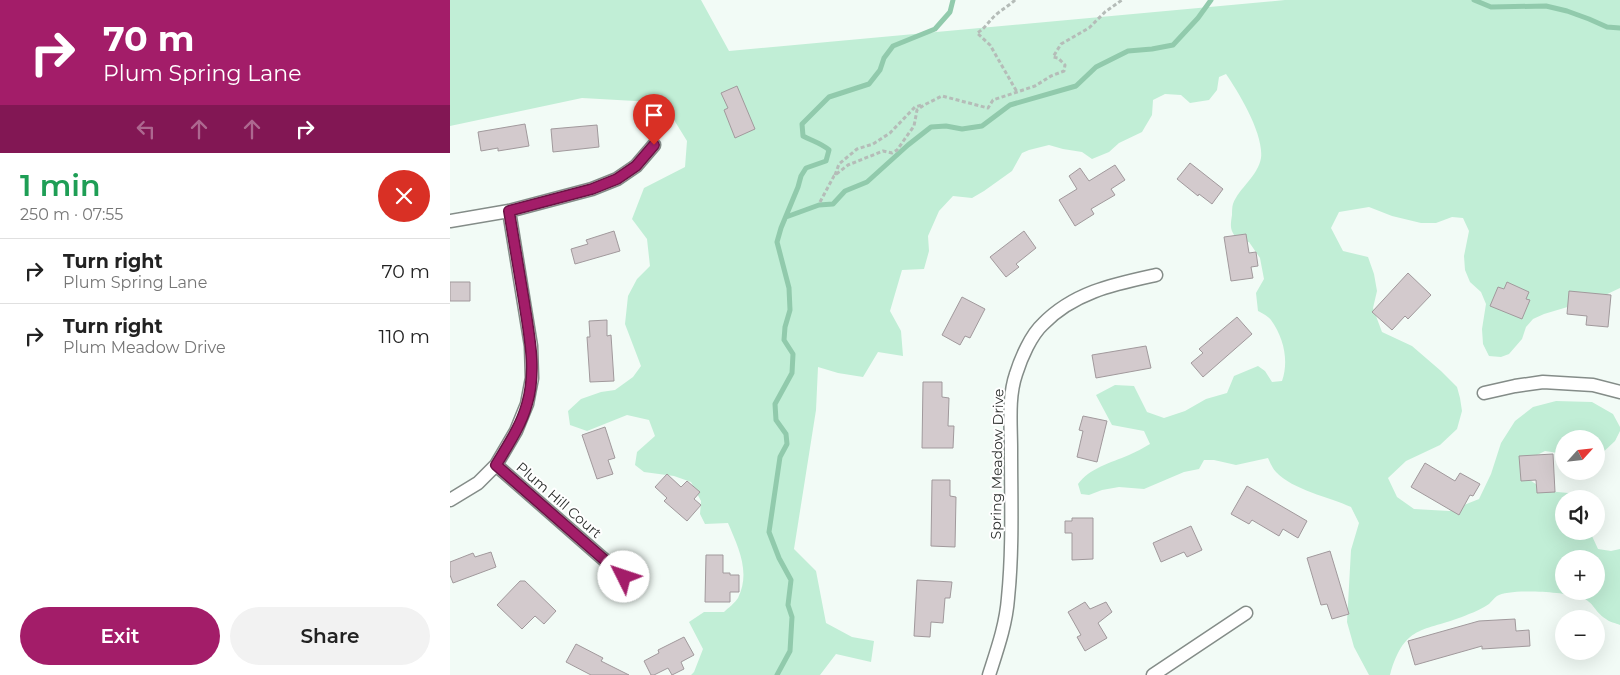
<!DOCTYPE html>
<meta charset="utf-8">
<style>
:root{--surface:#fff;--page:#f2f2f2;--text:#222;--muted:#767676;--line:#e0e0e0;--accent:#a31d69}
body{margin:0;font-family:Montserrat,sans-serif;background:var(--page);color:var(--text);height:100vh;display:flex;flex-direction:column;font-size:19px;white-space:nowrap}
*{box-sizing:border-box;margin:0}
p{font-size:16px;color:var(--muted)}
.icon{flex:none;width:28px;height:28px;fill:none;stroke:currentColor;stroke-width:2;stroke-linecap:round;stroke-linejoin:round}
.map{position:relative;flex:1;overflow:hidden}
.drawer{display:flex;flex-direction:column;background:var(--surface);width:450px}
.drawer>*{flex:none}
.guide{background:#a31d69;color:#fff;overflow:hidden}
.needle{width:32px;rotate:63deg}
.fabs{position:absolute;left:1105px;top:430px;display:grid;gap:10px}
.fabs a{display:grid;place-items:center;width:50px;height:50px;border-radius:50%;background:var(--surface);box-shadow:0 5px 20px #0002;font-size:25px}
.pin{position:absolute;display:grid;place-items:center;width:42px;height:42px;color:#fff;margin:-51px -21px;border-radius:50% 50% 50% 0;rotate:-45deg;box-shadow:0 0 5px #0007}
.pin .icon{rotate:45deg}
.me{position:absolute;width:55px;margin:-28px;rotate:311deg;stroke-linejoin:round;filter:drop-shadow(0 0 4px #0008)}
.turn{display:flex;align-items:center;gap:18px;height:105px;padding:0 20px;font-size:22px}
.turn .icon{width:65px;height:65px;stroke-width:2.5}
.turn b{display:block;font-size:35px;line-height:42px}
.lanes{display:flex;align-items:center;height:48px;padding:0 20px;background:#0003;justify-content:center;gap:25px;direction:ltr}
.lanes .off{opacity:.35}
.round{display:grid;place-items:center;flex:none;width:52px;height:52px;border-radius:26px;background:var(--page)}
.headline{display:flex;align-items:center;justify-content:space-between;height:85px;padding:0 20px}
h1{font-size:30px;font-weight:600;line-height:38px;color:#1e9e55}
.action{display:flex;gap:10px;margin-top:auto;padding:10px 20px}
.action a{flex:1;height:58px;border-radius:30px;background:var(--accent);color:#fff;font-size:20px;font-weight:600;line-height:58px;text-align:center}
.action a+a{background:var(--page);color:var(--text)}
ul{padding:0;list-style:none}
li{display:flex;align-items:center;gap:15px;height:65px;padding:0 20px;border-top:1px solid var(--line)}
li div{flex:1}
li b{display:block;font-size:19px}
li em{font-style:normal}
main{display:flex;flex:1;min-height:0}
.map>svg:first-child{display:block}
.green{fill:#c1eed6;fill-rule:evenodd}
.lines{fill:none;stroke-linecap:round;stroke-linejoin:round}
.stream{stroke:#91caac;stroke-width:5}
.building{fill:#d3cacd;stroke:#a1999c}
.minor-casing{stroke:#848c88;stroke-width:15}
.path{stroke:#b5bcb8;stroke-width:3;stroke-dasharray:4 2.5;stroke-linecap:butt}
.minor{stroke:#fff;stroke-width:12}
.route-casing{stroke:#6a1344;stroke-width:12}
.route{stroke:#a31d69;stroke-width:9}
.labels{text-anchor:middle;dominant-baseline:central;stroke-width:4;stroke-linejoin:round;paint-order:stroke}
.street-label{font-size:14px;fill:#2b2e2c;stroke:#fff}
</style>
<main>
<section class="drawer">
<div class="guide">
<div class="turn"><svg class="icon" aria-label="right" viewBox="0 0 24 24"><path d="M7 20v-9h11M14 6l5 5-5 5"/></svg><div><b>70 m</b>Plum Spring Lane</div></div>
<div class="lanes"><svg class="icon off" aria-label="left" viewBox="0 0 24 24"><path d="M17 20v-9H6M10 6l-5 5 5 5"/></svg><svg class="icon off" aria-label="ahead" viewBox="0 0 24 24"><path d="M12 20V5M6 11l6-6 6 6"/></svg><svg class="icon off" aria-label="ahead" viewBox="0 0 24 24"><path d="M12 20V5M6 11l6-6 6 6"/></svg><svg class="icon" aria-label="right" viewBox="0 0 24 24"><path d="M7 20v-9h11M14 6l5 5-5 5"/></svg></div>
</div>
<div class="headline"><div><h1>1 min</h1><p>250 m · 07:55</p></div><a class="round" style="background:#d93025;color:#fff"><svg class="icon" aria-label="close" viewBox="0 0 24 24"><path d="M6 6l12 12M18 6L6 18"/></svg></a></div>
<ul>
<li><svg class="icon" aria-label="right" viewBox="0 0 24 24"><path d="M7 20v-9h11M14 6l5 5-5 5"/></svg><div><b>Turn right</b><p>Plum Spring Lane</p></div><em>70 m</em></li>
<li><svg class="icon" aria-label="right" viewBox="0 0 24 24"><path d="M7 20v-9h11M14 6l5 5-5 5"/></svg><div><b>Turn right</b><p>Plum Meadow Drive</p></div><em>110 m</em></li>
</ul>
<div class="action"><a>Exit</a><a>Share</a></div>
</section>
<div class="map">
<svg width="1170" height="675" viewBox="0 0 1170 675">
<rect width="100%" height="100%" fill="#f2fbf6"/>
<path class="green" d="M 0,0 L 251,0 L 279,51 L 835,0 L 1170,0 L 1170,288 L 1151,297 L 1094,314 L 1083,319 L 1076,327 L 1072,339 L 1059,354 L 1051,357 L 1039,356 L 1033,344 L 1032,329 L 1036,304 L 1031,292 L 1020,282 L 1015,270 L 1014,256 L 1019,231 L 1013,218 L 1002,217 L 986,223 L 971,223 L 942,216 L 919,207 L 889,212 L 881,228 L 893,251 L 918,257 L 924,274 L 927,291 L 923,308 L 932,332 L 962,346 L 991,371 L 1007,387 L 1010,398 L 1012,411 L 1007,429 L 990,445 L 956,461 L 938,478 L 947,497 L 964,509 L 999,511 L 1029,499 L 1041,474 L 1051,443 L 1065,421 L 1083,407 L 1106,401 L 1142,402 L 1163,414 L 1170,427 L 1170,431 L 1165,441 L 1149,456 L 1146,456 L 1146,439 L 1114,439 L 1114,454 L 1095,451 L 1079,459 L 1070,474 L 1097,491 L 1118,493 L 1132,499 L 1114,499 L 1114,531 L 1142,531 L 1142,536 L 1148,549 L 1161,551 L 1170,549 L 1170,625 C 1166,623 1159,622 1156,619 C 1143,611 1145,601 1127,596 C 1112,592 1059,588 1047,596 C 1044,598 1042,601 1039,604 C 1033,608 1025,612 1019,614 C 976,633 955,621 940,675 L 919,675 L 904,647 L 897,622 L 901,550 L 909,523 L 901,507 C 879,497 843,490 826,472 C 822,468 820,462 818,458 L 786,465 L 764,460 L 754,460 L 749,469 L 734,472 L 694,489 L 669,487 L 652,490 L 639,495 L 631,494 L 628,484 C 640,468 660,463 679,455 C 686,452 693,448 700,444 L 694,431 L 662,425 L 646,395 L 665,385 L 684,386 L 697,412 L 714,418 L 735,411 L 756,399 L 777,393 L 784,376 L 808,366 L 815,371 L 822,382 L 832,381 C 839,361 834,338 821,320 C 818,316 812,313 808,311 L 806,293 L 814,279 L 810,258 L 799,242 L 788,240 C 780,230 780,228 782,215 C 782,212 782,207 783,204 C 789,188 808,176 811,158 C 814,134 789,93 776,74 L 769,77 L 767,90 L 759,100 L 740,103 L 731,95 L 715,94 L 703,100 L 702,115 L 692,132 L 669,143 L 659,152 L 642,159 L 632,152 L 613,149 L 599,145 L 579,150 L 572,153 L 562,171 L 534,191 L 522,198 L 503,196 L 489,211 L 478,236 L 479,251 L 474,269 L 452,270 L 440,311 L 451,331 L 453,356 L 428,352 L 413,377 L 388,373 L 368,367 L 366,410 L 344,549 L 366,571 L 376,623 L 402,637 L 424,641 L 421,662 L 386,654 L 370,675 L 241,675 L 244,672 L 253,649 L 239,622 L 254,612 L 274,612 C 278,608 285,603 288,598 C 301,572 288,547 278,523 L 255,524 L 250,514 L 251,501 L 241,482 L 224,476 L 194,472 L 185,465 L 187,452 L 205,436 L 199,420 L 177,415 L 137,431 L 120,425 L 118,411 L 131,399 L 151,392 L 165,390 L 183,377 L 191,366 L 175,324 L 178,296 L 187,279 L 200,266 L 197,239 L 182,219 L 194,188 L 235,167 L 237,141 L 221,115 L 203,102 L 132,98 L 0,126 ZM 1114,559 L 1146,559 L 1146,591 L 1114,591 Z"/>
<g class="lines">
<path class="stream" d="M 1024,0 L 1041,7 L 1096,6 L 1117,11 L 1139,19 L 1157,27 L 1170,28
M 336,217 L 369,205 L 383,204 L 395,191 L 417,182 L 458,145 L 481,127 L 496,126 L 512,129 L 532,126 L 560,105 L 626,86 L 646,67 L 678,51 L 702,49 L 723,45 L 748,18 L 761,0
M 327,675 L 340,651 L 342,617 L 338,605 L 341,580 L 329,558 L 319,532 L 330,457 L 337,444 L 336,434 L 326,420 L 325,404 L 342,373 L 343,354 L 334,340 L 335,327 L 340,310 L 339,288 L 327,242 L 331,228 L 348,187 L 351,176 L 356,168 L 376,161 L 379,150 C 371,143 362,141 353,136 L 352,124 L 379,97 L 419,84 L 430,70 L 434,58 L 443,46 L 485,29 L 500,12 L 503,0"/>
</g>
<path class="building" d="M 287,86 L 305,129 L 285,138 L 274,110 L 278,108 L 271,93 Z
M 75,124 L 79,146 L 48,151 L 48,148 L 31,151 L 28,132 Z
M 147,125 L 149,147 L 103,152 L 101,129 Z
M 740,163 L 773,189 L 762,204 L 749,194 L 748,196 L 727,179 Z
M 665,165 L 675,180 L 661,189 L 665,195 L 641,209 L 644,214 L 625,226 L 609,200 L 627,189 L 619,176 L 630,168 L 639,181 Z
M 164,231 L 170,251 L 125,264 L 121,249 L 138,244 L 136,240 Z
M 574,231 L 586,248 L 566,264 L 569,267 L 556,277 L 540,257 Z
M 796,234 L 799,253 L 806,252 L 808,266 L 801,267 L 803,278 L 781,281 L 774,237 Z
M 958,273 L 981,295 L 958,319 L 955,316 L 942,330 L 922,312 Z
M 0,282 L 20,282 L 20,301 L 0,301 Z
M 1057,282 L 1079,292 L 1076,299 L 1080,300 L 1072,319 L 1040,306 L 1048,287 L 1054,289 Z
M 1119,291 L 1161,295 L 1158,327 L 1136,325 L 1137,316 L 1117,314 Z
M 512,297 L 535,309 L 520,338 L 515,336 L 510,345 L 492,335 Z
M 787,317 L 802,334 L 753,377 L 741,363 L 753,353 L 749,349 Z
M 157,320 L 157,336 L 161,335 L 164,381 L 140,382 L 137,337 L 140,337 L 139,321 Z
M 696,346 L 701,368 L 646,378 L 642,355 Z
M 473,382 L 492,382 L 492,397 L 499,398 L 498,426 L 504,426 L 503,448 L 472,448 Z
M 633,416 L 657,421 L 647,462 L 627,457 L 633,431 L 629,430 Z
M 155,427 L 165,458 L 158,460 L 163,474 L 147,479 L 132,435 Z
M 1103,454 L 1105,492 L 1087,493 L 1086,480 L 1071,481 L 1069,456 Z
M 975,463 L 1005,481 L 1010,473 L 1030,484 L 1023,496 L 1020,495 L 1009,515 L 961,487 Z
M 217,474 L 231,487 L 237,481 L 250,492 L 244,499 L 251,505 L 237,521 L 214,501 L 217,498 L 205,487 Z
M 482,480 L 500,480 L 500,496 L 506,497 L 505,547 L 481,546 Z
M 797,486 L 857,521 L 848,538 L 833,529 L 829,536 L 802,520 L 799,524 L 781,514 Z
M 622,518 L 643,518 L 643,559 L 622,560 L 622,533 L 615,533 L 615,521 L 622,521 Z
M 741,526 L 752,550 L 737,557 L 734,552 L 711,562 L 703,543 Z
M 880,551 L 899,614 L 882,619 L 877,604 L 871,605 L 857,558 Z
M 41,552 L 46,567 L 3,583 L 0,575 L 0,562 L 23,553 L 25,557 Z
M 256,555 L 273,555 L 273,573 L 280,573 L 280,575 L 289,575 L 289,592 L 280,592 L 280,602 L 255,602 Z
M 467,580 L 502,582 L 500,598 L 495,598 L 493,623 L 481,622 L 480,637 L 464,636 Z
M 70,581 L 75,581 L 106,611 L 94,624 L 85,616 L 72,629 L 47,605 Z
M 635,602 L 640,609 L 656,602 L 662,612 L 648,623 L 657,638 L 635,651 L 627,637 L 631,635 L 618,612 Z
M 1065,619 L 1066,631 L 1079,630 L 1080,646 L 1032,649 L 1032,646 L 965,665 L 958,641 L 1029,621 Z
M 234,637 L 244,655 L 231,662 L 234,669 L 222,675 L 218,668 L 204,675 L 201,675 L 194,661 L 209,653 L 208,650 Z
M 126,644 L 153,658 L 151,661 L 179,675 L 141,675 L 116,662 Z"/>
<g class="lines">
<g class="minor-casing">
<path id="minor" d="M 0,221 L 59,211 L 142,189 L 167,179 L 186,166 L 204,145
M 1034,393 L 1065,386 L 1093,382 L 1143,385 L 1170,392
M 46,465 L 174,577
M 0,500 L 28,483 L 46,465 L 66,431 L 77,404 L 82,378 L 81,346 L 59,211
M 539,675 C 547,650 556,625 558,598 C 563,549 561,499 561,449 C 561,425 558,397 566,374 C 571,358 581,335 593,324 C 624,292 665,284 706,275
M 703,675 L 796,613"/>
</g>
<path class="path" d="M 565,0 C 560,5 554,8 548,13 C 540,19 536,28 527,33 L 540,45 L 567,92
M 385,175 L 389,164 L 407,149 L 423,144 L 440,133 L 465,107 L 472,105
M 370,202 L 384,176 L 398,165 L 433,151 L 442,153 L 447,150 L 464,126 L 467,110 L 474,105 L 492,96 L 538,108 L 543,100 L 585,86 L 601,76 L 614,71 L 615,65 L 608,58 L 603,57 L 611,44 L 639,28 L 655,12 L 672,0"/>
<use href="#minor" class="minor"/>
</g>
<g class="lines">
<g class="route-casing">
<path id="route" d="M 174,577 L 46,465 C 58,445 71,426 77,404 C 87,370 79,335 74,301 C 69,271 64,241 59,211 L 142,189 L 167,179 L 186,166 L 204,145"/>
</g>
<use href="#route" class="route"/>
</g>
<g class="labels">
<g class="street-label">
<text transform="translate(547 464) rotate(-89)">Spring Meadow Drive</text>
<text transform="translate(109 500) rotate(41)">Plum Hill Court</text>
</g>
</g>
</svg>
<div class="fabs">
<a><svg class="needle" viewBox="-14 -14 28 28"><path d="M0-13l5 13h-10z" fill="#e53935"/><path d="M0 13l5-13h-10z" fill="#767676"/></svg></a>
<a><svg class="icon" aria-label="sound" viewBox="0 0 24 24"><path d="M4 9h4l5-4v14l-5-4H4zM17 9q2 3 0 6"/></svg></a>
<a>+</a>
<a>−</a>
</div>
<div class="pin" style="left:204px;top:145px;background:#d93025"><svg class="icon" aria-label="arrive" viewBox="0 0 24 24"><path d="M6 21V4h12l-3 4 3 4H6"/></svg></div>
<svg class="me" style="left:174px;top:577px" viewBox="-20 -20 40 40"><circle r="19" fill="#fff"/><path d="M0-13L10 11 0 6-10 11z" fill="#a31d69"/></svg>
</div>
</main>
